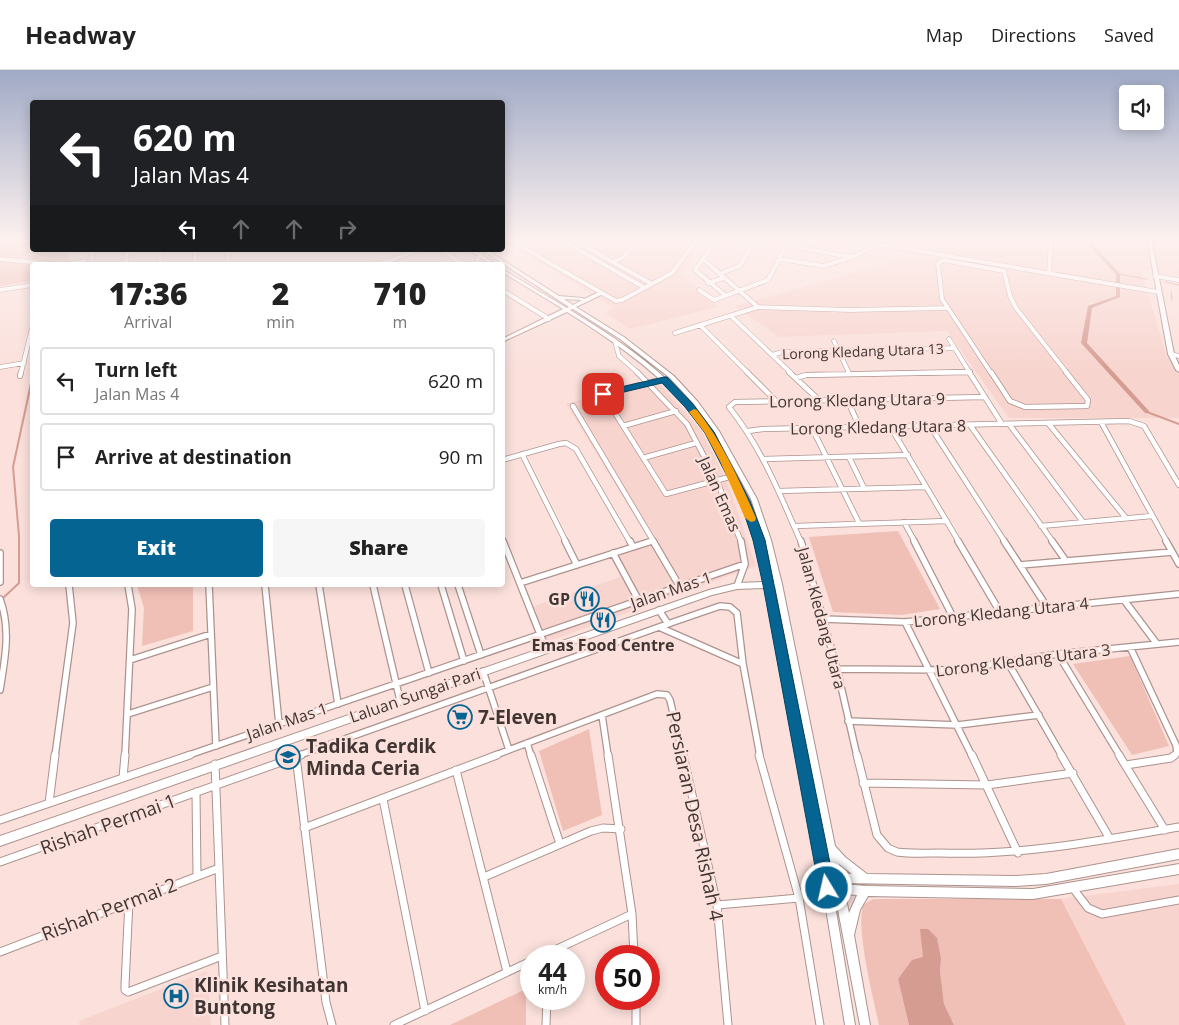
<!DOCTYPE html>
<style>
:root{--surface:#fff;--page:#f6f6f6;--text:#222;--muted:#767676;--line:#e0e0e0;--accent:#066493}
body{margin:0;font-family:"Open Sans",sans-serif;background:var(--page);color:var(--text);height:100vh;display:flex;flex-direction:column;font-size:19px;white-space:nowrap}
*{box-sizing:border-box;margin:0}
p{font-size:16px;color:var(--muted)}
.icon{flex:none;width:28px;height:28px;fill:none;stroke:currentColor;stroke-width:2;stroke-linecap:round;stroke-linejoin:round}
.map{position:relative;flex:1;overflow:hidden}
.side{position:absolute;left:30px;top:192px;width:475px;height:325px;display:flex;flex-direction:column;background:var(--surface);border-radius:5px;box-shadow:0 2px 12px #0003}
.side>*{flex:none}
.banner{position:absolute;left:30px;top:30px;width:475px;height:152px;border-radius:5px;box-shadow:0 2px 12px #0003;background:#202124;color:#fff;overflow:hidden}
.buttons{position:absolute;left:1119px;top:15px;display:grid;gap:10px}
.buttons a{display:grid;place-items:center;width:45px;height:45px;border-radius:5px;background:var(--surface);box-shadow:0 2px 12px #0003;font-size:25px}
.speed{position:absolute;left:520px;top:875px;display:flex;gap:10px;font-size:25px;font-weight:700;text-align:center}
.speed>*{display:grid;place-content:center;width:65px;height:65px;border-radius:50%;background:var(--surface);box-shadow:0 2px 12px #0003;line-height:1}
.speed small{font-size:12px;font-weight:400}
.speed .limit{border:8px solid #d22;background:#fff;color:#111}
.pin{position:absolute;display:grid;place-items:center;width:42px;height:42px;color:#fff;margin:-21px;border-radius:10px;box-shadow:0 2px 8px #0006}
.me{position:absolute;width:55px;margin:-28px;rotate:351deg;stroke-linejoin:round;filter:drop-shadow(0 0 4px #0008)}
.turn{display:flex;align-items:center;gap:18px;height:105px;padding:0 20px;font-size:22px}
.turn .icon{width:65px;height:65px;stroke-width:2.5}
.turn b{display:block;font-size:35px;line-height:42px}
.lanes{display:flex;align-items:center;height:48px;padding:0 20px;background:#0003;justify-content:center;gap:25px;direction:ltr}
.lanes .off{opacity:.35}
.eta{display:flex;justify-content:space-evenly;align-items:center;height:85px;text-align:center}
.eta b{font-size:30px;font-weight:800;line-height:35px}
.button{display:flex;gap:10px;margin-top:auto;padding:10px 20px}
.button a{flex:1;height:58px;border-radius:5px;background:var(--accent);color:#fff;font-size:20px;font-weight:800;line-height:58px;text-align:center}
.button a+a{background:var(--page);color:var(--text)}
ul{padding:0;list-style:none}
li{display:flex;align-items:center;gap:15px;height:68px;margin:0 10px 8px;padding:0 10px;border:2px solid var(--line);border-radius:5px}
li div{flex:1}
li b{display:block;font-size:19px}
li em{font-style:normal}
header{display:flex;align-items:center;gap:30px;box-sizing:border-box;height:70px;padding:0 25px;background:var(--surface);border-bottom:1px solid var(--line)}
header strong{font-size:24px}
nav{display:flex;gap:28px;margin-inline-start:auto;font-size:18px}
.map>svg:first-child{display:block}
.built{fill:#f8d4ce}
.green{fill:#f0bfb6}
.water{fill:#d59c92}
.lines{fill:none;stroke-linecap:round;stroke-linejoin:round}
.stream-far1{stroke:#d59c92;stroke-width:1}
.stream{stroke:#d59c92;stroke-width:2}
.canal{fill:#d59c92;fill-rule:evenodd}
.street-far3-casing{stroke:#ad938f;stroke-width:5}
.street-far2-casing{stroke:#ad938f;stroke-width:6}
.street-far1-casing{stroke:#ad938f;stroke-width:8}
.street-casing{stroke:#ad938f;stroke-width:9}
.secondary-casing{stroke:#ad938f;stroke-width:2}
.street-far3{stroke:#fff;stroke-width:4}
.street-far2{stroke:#fff;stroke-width:4.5}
.street-far1{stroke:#fff;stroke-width:5.5}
.street{stroke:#fff;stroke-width:7}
.secondary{fill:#fff;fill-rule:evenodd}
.route{fill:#066493;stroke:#044160}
.slow{fill:#f59e0b}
.labels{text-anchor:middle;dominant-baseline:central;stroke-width:5;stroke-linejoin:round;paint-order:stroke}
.far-street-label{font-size:14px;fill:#403533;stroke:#fbe0db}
.street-label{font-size:16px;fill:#403533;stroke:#fbe0db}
.poi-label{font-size:16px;font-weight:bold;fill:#403533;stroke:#fbe0db;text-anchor:end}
.near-poi-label{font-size:19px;font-weight:bold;fill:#403533;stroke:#fbe0db;text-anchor:start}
.near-street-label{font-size:19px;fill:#403533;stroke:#fbe0db}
</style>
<header>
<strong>Headway</strong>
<nav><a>Map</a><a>Directions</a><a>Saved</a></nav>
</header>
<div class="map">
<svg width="1179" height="955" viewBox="0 0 1179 955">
<rect width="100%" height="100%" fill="#fbe0db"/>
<path class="built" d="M 502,168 L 704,168 L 682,203 L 717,237 L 630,259 L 606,243 L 614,238 L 503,170 Z
M 829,168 L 1179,168 L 1179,206 L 1141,199 L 1166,284 L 1179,304 L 1179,348 L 1009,348 L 947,261 L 779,267 L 735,236 L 922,184 Z
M 654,308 L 701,360 L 728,414 L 756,496 L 538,575 L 526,539 L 623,506 L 612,483 L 650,471 L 566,334 Z
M 1179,814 L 1179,955 L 1126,955 L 1061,829 Z
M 207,901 L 211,955 L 80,955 L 79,951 Z"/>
<path class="green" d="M 0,168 L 32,168 L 32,180 L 70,180 L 68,195 L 32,195 L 32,211 L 0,216 Z
M 898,461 L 940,539 L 902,545 L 833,542 L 809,467 Z
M 137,515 L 193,515 L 193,561 L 142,576 L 144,538 Z
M 1130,586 L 1169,676 L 1132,685 L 1073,594 Z
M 589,659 L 602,745 L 563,761 L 539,681 Z
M 873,829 L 1061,829 L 1126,955 L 954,955 L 944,934 L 940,901 L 941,889 L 921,859 L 923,887 L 898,909 L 909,955 L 879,955 C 873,926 856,861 863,835 Z
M 526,919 L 526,955 L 450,955 Z"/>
<path class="water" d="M 920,859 L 928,859 L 937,868 L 941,889 L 940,901 L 944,934 L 954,955 L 909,955 L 898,909 L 912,890 L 923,887 Z"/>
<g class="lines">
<path class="stream-far1" d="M 393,180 L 395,185
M 395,195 L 397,191
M 1118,204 L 1147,209
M 1165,212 L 1179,215
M 1171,222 L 1172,230"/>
<path class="stream" d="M 1147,342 L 1179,354
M 2,529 L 19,513 L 19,466 L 13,397 L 32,309"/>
<path class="canal" d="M 1089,168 L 1093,168 L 1094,176 L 1120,204 L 1120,227 L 1092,238 L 1087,273 L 1149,341 L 1149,343 L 1145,343 L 1081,273 L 1088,236 L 1116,226 L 1116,204 L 1090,177 Z"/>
<g class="street-far3-casing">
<path id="street-far3" d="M 506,168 L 616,231 L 622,230 L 672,203 L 698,168
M 558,168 L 645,218
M 570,168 L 652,214
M 717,168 L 703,189 L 758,237
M 843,168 L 1158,222
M 787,175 L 850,187
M 195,180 L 195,195
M 227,180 L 229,195
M 442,180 L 464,195
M 0,189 L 63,195 L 85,191
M 703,189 L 695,200 L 725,225
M 780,189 L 824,196 L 852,187 L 879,174
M 613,192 L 623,187 L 641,168
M 91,195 L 93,180
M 126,195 L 127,180
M 160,195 L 161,180
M 371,195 L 389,191 L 418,180
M 475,195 L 480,185
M 1049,203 L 1051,168
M 719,204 L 740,196 L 756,168
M 1155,206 L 1179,210
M 708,213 L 724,208
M 0,220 L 32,215
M 502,220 L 549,249
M 699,220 L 714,230 L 768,210 L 790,168
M 731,246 L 791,303
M 700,255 L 748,303
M 675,263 L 758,237 L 850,240 L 947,238
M 949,269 L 970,303
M 834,271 L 849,303
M 615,272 L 619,286 L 638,303
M 1171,284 L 1179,286
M 772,285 L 782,282 L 954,278
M 0,297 L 24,293
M 21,303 L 32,258
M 915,303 L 970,302
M 991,303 L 942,229 L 938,194 L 943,190 L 1004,201 L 1010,226 L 1016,238 L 1067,303"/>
</g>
<g class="street-far2-casing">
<path id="street-far2" d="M 637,302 L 687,354 L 717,411 L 741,472
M 747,302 L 776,331
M 789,302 L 819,330
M 848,302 L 849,304
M 969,302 L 1002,354
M 991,302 L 1010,331 L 1025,337 L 1087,336 L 1088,330 L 1066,302
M 20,306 L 21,302
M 796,308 L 806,305 L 970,302
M 664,309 L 603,324 L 666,424 L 733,406
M 847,329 L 859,356
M 573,336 L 654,472
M 1101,352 L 1167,472
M 1048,353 L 1126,448
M 1009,354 L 1083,452
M 970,355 L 1053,472
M 623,356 L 676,341
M 890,356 L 959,472
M 930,356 L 1005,472
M 812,358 L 859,453
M 748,361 L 763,359 L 1129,351 L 1144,356 L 1179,415
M 522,384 L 566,472
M 849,387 L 864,418
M 643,388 L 696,373
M 764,389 L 908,385
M 502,390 L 559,374 L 566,373 L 576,379 L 630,472
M 779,421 L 926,417
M 904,452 L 915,472
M 795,456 L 947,451
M 1041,456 L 1152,446
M 502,469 L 503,472
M 648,472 L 652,471
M 801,472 C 779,423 763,380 729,337 L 735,332 L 985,327"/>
</g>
<g class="street-far1-casing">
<path id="street-far1" d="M 503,471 L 546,579
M 565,471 L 577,495
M 630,471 L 633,477
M 653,471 L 680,517
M 801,471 L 837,599 L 857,686
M 914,471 L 953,547
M 958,471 L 1000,542
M 1004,471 L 1047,537
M 1052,471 L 1066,491
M 1166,471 L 1179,494
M 0,483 L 0,512
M 613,483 L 639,531
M 1020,495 L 1172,482
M 520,513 L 652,471
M 209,515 L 216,676
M 265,515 L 279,654
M 319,515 L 338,634
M 373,515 L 400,630
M 405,515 L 429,603
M 441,515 L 464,591
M 458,515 L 481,585
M 737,516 L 745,494 L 741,471
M 0,529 C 11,559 5,589 0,620
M 1124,530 L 1157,574
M 659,540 L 668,554
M 823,549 L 905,552 L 1179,524
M 905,552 L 972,686
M 659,557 L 720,536 L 730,537 L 737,543 L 743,594
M 1130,577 L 1176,675 L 1177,683 L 1173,686
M 1058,584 L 1120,686
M 130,590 L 211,564
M 1007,591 L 1062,686
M 837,599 L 955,600 L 1058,584 L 1179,572
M 483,601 L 509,680
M 128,644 L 213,617
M 602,645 L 608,686
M 848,651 L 958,655 L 1039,645
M 527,673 L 531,686
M 55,686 L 73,553 L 69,515
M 125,686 L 132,539 L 128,515
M 186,686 L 745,494
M 297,686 L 659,557 L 743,594 L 760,686
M 493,686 L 657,624 L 667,625 L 670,630 L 683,686"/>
</g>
<g class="street-casing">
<path id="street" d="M 531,685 L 560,774
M 608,685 L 632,844 L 634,886
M 683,685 L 717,835 L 728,955
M 759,685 L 799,828 L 820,955
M 857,685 L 877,765 L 888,778 L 897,782 C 911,784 925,783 939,783 C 1020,786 1099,771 1179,757
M 972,685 L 1018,783
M 1061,685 L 1110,769
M 1119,685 L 1165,760
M 296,686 L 326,932 L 332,955
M 215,694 L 225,955
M 1126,695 L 1171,688 L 1175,685
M 456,700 L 507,902
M 123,708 L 125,685
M 863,713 L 987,715 L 1073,703
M 196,722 L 197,805
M 383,729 L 425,941
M 49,733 L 55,685
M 0,750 L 190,685
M 304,758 L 497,685
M 0,792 L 301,685
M 484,807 L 591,761 L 603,758 L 621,759
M 1072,817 L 1088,838 L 1102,844 L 1179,830
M 129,831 L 125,915 L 125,920 L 128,922 L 222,886
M 717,835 L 799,828
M 0,882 L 219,798
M 542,886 L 632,844
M 636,929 L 636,955
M 394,955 L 531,891
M 546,955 L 547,929"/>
</g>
<g class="secondary-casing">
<path id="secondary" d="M 1147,168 L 1151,168 L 1174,284 L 1179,295 L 1179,302 L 1176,300 L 1168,284 Z
M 469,180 L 474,180 L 497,195 L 492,195 Z
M 482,180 L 487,180 L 559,226 L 582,228 L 584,229 L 599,222 L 603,222 L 603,224 L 576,237 L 624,267 L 674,306 L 698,332 L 719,361 L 757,429 L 771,470 L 782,514 L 835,776 L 845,787 L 867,804 L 1015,806 L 1046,804 L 1179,779 L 1179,789 L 1046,814 L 1015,816 L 843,813 L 843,814 L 866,816 L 1033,819 L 1179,794 L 1179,804 L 1033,829 L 868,826 L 860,840 L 854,865 L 870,955 L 860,955 L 835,824 L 833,823 L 855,955 L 845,955 L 821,808 L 766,518 L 737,519 L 712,525 L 0,776 L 0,766 L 709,520 L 737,513 L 765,512 C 749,448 727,380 681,330 C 648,295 607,267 567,242 L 502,272 L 502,269 L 563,239 L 502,202 L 502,199 L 567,238 L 569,237 ZM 564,229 L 582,230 L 573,235 ZM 573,239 L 620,269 L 670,308 L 694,334 L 715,363 L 751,429 L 765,470 L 774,513 L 772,512 C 756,446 733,378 685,328 C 652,292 611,265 570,240 ZM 775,516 L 831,803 L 830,803 L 773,518 ZM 839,794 L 852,804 L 841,803 ZM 845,824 L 857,825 L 849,843 Z"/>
</g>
<use href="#street-far3" class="street-far3"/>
<use href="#street-far2" class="street-far2"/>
<use href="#street-far1" class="street-far1"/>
<use href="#street" class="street"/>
<use href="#secondary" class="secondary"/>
</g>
<linearGradient id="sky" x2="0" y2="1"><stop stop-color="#a0aac6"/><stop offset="0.56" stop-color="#fdf1ef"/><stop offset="1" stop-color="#fdf1ef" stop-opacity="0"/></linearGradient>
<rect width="1179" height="302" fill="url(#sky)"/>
<path class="route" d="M 664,307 L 667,307 L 692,333 L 714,362 L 750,431 L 765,470 L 835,818 L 833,824 L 827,826 L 821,824 L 819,818 L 763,515 L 753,470 L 740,431 L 705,363 L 685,337 L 662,313 L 603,327 L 599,324 L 600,322 Z"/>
<path class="slow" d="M 694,339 L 697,340 C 723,373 739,410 756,448 L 755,451 L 751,452 L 745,448 L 720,391 L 705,363 L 689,342 Z"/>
<defs>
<g id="restaurant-ring" transform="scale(1.25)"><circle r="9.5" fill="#fbe0db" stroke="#066493" stroke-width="1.5"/><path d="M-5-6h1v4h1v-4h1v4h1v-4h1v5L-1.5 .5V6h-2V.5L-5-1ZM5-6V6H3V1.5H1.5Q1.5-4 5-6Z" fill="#066493"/></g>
<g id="supermarket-ring" transform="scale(1.25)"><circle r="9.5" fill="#fbe0db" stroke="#066493" stroke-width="1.5"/><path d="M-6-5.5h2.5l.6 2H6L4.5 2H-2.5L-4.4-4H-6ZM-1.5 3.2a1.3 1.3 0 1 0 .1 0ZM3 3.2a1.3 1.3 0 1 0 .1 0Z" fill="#066493"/></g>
<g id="school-ring" transform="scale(1.25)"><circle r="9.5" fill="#fbe0db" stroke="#066493" stroke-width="1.5"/><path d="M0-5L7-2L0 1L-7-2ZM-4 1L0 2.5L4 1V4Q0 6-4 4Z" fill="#066493"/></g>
<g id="hospital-ring" transform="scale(1.25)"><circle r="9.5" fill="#fbe0db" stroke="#066493" stroke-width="1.5"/><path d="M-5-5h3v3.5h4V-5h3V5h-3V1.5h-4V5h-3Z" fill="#066493"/></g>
</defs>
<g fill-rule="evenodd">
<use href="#restaurant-ring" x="587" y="529"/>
<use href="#restaurant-ring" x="603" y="550"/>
<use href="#supermarket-ring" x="460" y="647"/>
<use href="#school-ring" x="288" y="687"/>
<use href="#hospital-ring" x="176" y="926"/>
</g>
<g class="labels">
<g class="far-street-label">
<text transform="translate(863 281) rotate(-2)">Lorong Kledang Utara 13</text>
</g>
<g class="street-label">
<text transform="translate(857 330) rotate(-1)">Lorong Kledang Utara 9</text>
<text transform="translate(878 357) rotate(-1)">Lorong Kledang Utara 8</text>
<text transform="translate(720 424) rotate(66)">Jalan Emas</text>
<text transform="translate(671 520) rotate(-19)">Jalan Mas 1</text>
<text transform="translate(1001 542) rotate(-6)">Lorong Kledang Utara 4</text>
<text transform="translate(822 548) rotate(75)">Jalan Kledang Utara</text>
<text transform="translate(1023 590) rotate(-7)">Lorong Kledang Utara 3</text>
<text transform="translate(415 625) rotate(-19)">Laluan Sungai Pari</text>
<text transform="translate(287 651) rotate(-19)">Jalan Mas 1</text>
</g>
<g class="poi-label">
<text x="570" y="529">GP</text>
<text x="603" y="575" text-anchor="middle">Emas Food Centre</text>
</g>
<g class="near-poi-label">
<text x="478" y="647">7-Eleven</text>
<text x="306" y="676">Tadika Cerdik<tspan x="306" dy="22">Minda Ceria</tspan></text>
<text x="194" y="915">Klinik Kesihatan<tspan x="194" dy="22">Buntong</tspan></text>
</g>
<g class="near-street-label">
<text transform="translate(695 746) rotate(78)">Persiaran Desa Rishah 4</text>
<text transform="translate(108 754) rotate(-20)">Rishah Permai 1</text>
<text transform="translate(109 839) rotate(-21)">Rishah Permai 2</text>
</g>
</g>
</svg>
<div class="buttons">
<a><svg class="icon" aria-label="sound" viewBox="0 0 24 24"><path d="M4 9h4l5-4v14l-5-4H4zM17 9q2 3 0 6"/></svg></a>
</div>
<div class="speed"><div>44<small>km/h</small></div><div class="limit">50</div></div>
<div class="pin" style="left:603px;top:324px;background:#d93025"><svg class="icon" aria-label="arrive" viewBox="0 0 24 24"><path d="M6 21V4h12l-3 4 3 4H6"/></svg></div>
<svg class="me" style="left:827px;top:818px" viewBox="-20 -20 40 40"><circle r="17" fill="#066493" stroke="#fff" stroke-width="3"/><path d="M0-11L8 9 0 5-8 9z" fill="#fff"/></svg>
<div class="banner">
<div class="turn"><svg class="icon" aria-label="left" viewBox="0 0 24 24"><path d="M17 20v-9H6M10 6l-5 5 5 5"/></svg><div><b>620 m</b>Jalan Mas 4</div></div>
<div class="lanes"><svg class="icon" aria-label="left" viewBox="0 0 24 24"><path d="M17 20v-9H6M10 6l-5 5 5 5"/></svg><svg class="icon off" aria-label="ahead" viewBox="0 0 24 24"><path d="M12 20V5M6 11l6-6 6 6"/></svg><svg class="icon off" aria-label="ahead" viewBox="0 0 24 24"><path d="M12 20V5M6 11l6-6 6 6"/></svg><svg class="icon off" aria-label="right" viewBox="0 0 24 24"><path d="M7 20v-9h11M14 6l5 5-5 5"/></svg></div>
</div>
<section class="side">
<div class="eta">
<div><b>17:36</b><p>Arrival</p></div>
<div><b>2</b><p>min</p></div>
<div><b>710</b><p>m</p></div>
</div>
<ul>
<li><svg class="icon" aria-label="left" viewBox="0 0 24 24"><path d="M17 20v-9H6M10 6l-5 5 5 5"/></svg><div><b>Turn left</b><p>Jalan Mas 4</p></div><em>620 m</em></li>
<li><svg class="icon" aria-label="arrive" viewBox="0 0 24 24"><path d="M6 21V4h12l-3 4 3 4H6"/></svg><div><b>Arrive at destination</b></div><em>90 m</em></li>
</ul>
<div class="button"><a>Exit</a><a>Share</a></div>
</section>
</div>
